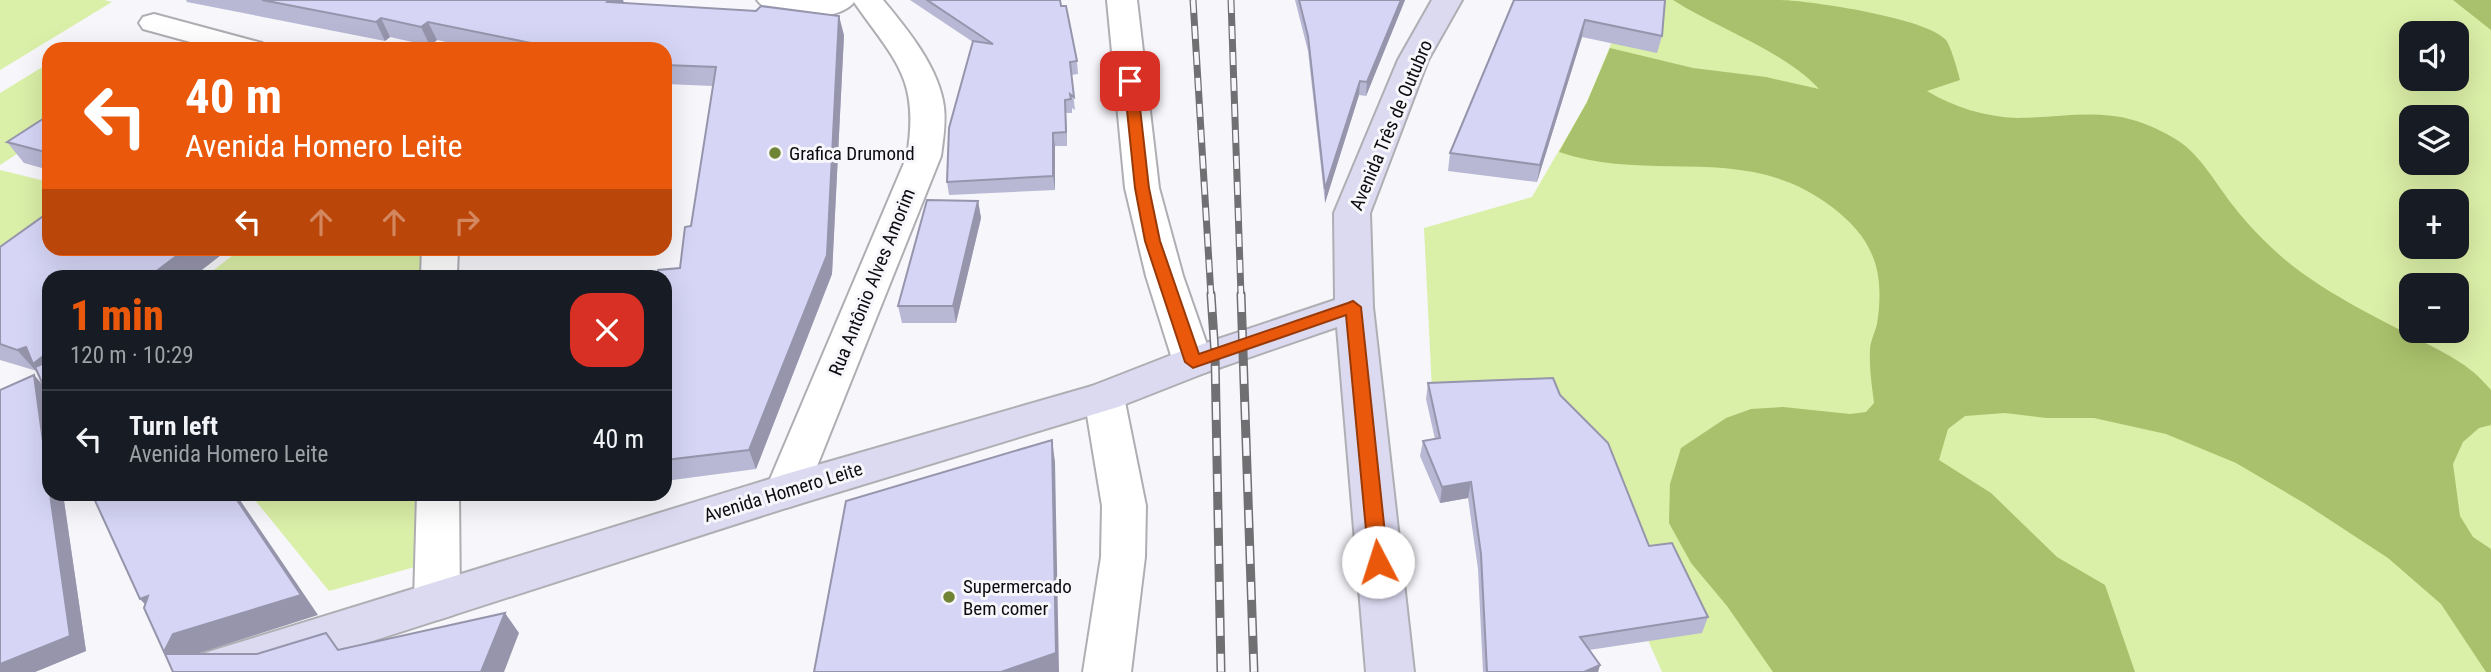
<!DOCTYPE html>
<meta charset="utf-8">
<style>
:root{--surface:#171b24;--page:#242831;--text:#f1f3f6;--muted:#9ea1a6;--line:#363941;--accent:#ea580c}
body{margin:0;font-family:"Roboto Condensed",sans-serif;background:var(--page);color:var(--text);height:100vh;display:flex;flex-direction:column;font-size:26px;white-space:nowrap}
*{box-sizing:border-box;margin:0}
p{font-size:23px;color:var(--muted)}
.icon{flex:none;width:38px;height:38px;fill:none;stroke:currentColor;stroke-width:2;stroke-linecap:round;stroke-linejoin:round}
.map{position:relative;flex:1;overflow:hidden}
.panel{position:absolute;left:42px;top:270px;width:630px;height:231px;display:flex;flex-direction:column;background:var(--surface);border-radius:21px;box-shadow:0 7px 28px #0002}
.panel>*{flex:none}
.top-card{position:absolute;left:42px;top:42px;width:630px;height:214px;border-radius:21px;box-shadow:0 7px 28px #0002;background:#ea580c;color:#fff;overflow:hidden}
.tools{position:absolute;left:2399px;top:21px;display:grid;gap:14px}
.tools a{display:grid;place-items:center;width:70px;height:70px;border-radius:14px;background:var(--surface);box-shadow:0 7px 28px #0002;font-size:35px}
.pin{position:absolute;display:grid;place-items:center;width:60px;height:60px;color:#fff;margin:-30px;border-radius:14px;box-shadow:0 4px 10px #0006}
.me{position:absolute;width:77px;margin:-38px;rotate:355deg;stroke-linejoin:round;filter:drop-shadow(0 0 5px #0008)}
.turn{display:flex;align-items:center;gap:24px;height:147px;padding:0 28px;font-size:32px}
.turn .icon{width:91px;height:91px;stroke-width:2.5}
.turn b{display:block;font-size:49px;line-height:60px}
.lanes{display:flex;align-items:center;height:66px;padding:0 28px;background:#0003;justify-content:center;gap:35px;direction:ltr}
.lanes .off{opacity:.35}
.round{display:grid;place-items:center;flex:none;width:74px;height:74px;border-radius:21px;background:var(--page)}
.overview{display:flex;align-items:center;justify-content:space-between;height:119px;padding:0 28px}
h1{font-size:42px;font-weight:800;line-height:52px;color:var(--accent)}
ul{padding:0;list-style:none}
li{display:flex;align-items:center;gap:21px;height:98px;padding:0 28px;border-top:2px solid var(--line)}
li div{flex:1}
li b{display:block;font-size:26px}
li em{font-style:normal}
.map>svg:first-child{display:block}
.green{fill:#daefa7;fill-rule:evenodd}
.forest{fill:#a9c16c}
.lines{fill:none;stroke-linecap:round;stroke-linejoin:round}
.street-casing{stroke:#aeaeb3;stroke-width:4}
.secondary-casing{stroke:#aeaeb3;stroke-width:4}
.street{fill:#fff;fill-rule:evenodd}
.secondary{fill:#dcdaf1;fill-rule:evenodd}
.rail-far1-casing{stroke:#707073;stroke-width:7}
.rail-casing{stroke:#707073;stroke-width:9}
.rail-far1{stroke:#f6f6fb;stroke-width:4.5;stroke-dasharray:13;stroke-linecap:butt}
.rail{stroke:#f6f6fb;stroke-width:6;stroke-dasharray:18;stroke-linecap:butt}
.wall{fill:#b8b7d4}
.shaded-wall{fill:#9695ac}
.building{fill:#d6d5f6;stroke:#9695ac;stroke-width:2}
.route{fill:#ea580c;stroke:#983908;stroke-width:2}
.poi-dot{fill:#708435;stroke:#f6f6fb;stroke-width:2.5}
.labels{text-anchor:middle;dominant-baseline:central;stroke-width:6;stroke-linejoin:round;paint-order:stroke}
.street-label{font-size:19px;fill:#0c0c0e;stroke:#f6f6fb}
.poi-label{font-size:19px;fill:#0c0c0e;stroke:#f6f6fb;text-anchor:start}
</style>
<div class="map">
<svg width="2491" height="672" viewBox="0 0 2491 672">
<rect width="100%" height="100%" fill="#f6f6fb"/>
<path class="green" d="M 0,0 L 104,0 L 112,2 L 0,70 Z
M 1629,0 L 2491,0 L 2491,672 L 1662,672 L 1633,606 L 1432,390 L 1424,228 L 1532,197 L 1587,102 ZM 2412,33 L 2457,33 L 2457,79 L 2412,79 ZM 2412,117 L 2457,117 L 2457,163 L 2412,163 ZM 2412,201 L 2457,201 L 2457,247 L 2412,247 ZM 2412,285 L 2457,285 L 2457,331 L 2412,331 Z
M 49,63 L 49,133 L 0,165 L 0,93 Z
M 0,170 L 49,182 L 49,235 L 0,269 Z
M 241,249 L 424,249 L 424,276 L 206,276 Z
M 250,494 L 420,494 L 418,566 L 329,591 Z"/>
<path class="forest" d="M 1673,0 C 1709,0 1745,0 1781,0 C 1812,1 1927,18 1946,40 C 1951,47 1958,71 1960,80 L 1927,91 C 1953,107 1986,117 2017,118 C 2056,118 2095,109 2133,120 C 2148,124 2164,132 2177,140 C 2201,155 2217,186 2235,208 C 2249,226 2266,243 2283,258 C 2319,289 2371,315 2414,337 C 2444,353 2469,363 2491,390 L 2491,425 L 2479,428 L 2463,442 L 2453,464 L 2460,516 L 2473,537 L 2491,549 L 2491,672 L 2486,672 L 2441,604 L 2388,558 L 2304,503 L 2236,463 L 2166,434 L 2094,418 L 2047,418 L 2005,413 L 1965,416 L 1948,429 L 1939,460 L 1991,493 L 2057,557 L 2105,585 L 2135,672 L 1773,672 L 1727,606 L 1691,563 L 1669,523 L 1670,484 L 1681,448 L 1726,418 L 1751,409 L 1783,407 L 1850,414 L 1866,412 L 1874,403 C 1872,386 1869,368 1870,350 C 1870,341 1875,333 1877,324 C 1880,306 1881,284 1876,266 C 1869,241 1853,223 1832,207 C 1747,141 1652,184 1559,152 L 1587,102 L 1610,48 L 1693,68 L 1766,77 L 1819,89 C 1785,51 1718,29 1673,0 Z
M 2453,0 L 2491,0 L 2491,30 Z"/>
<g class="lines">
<g class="street-casing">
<path id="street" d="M 757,0 L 883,0 C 908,30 939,68 944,107 C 946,124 943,140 941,156 L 807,491 L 801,503 L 786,508 L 771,503 L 765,491 L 907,156 C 920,78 895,61 854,2 C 839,23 772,21 757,0 Z
M 1107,0 L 1137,0 L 1159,188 L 1183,276 L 1213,362 L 1207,372 L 1193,376 L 1179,372 L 1173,362 L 1146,276 L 1125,188 Z
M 154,14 L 262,43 L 266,49 L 216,49 L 143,29 L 139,23 L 143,17 Z
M 422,248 L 458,248 L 457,276 L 421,276 Z
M 1104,382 L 1118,387 L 1124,397 L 1146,506 L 1145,557 L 1131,672 L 1083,672 L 1101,557 L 1102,506 L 1084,397 L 1090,387 Z
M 417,494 L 459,494 L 460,601 L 453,615 L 437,620 L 421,615 L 414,601 Z"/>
</g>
<g class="secondary-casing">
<path id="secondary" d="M 1432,0 L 1462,0 L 1428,60 L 1370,213 L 1373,307 L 1414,672 L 1366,672 L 1337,327 L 1207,372 L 1118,407 L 786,508 L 276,672 L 187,672 L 194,657 L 211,651 L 786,474 L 1092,386 L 1179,352 L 1335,300 L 1334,213 L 1398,60 Z"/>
</g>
<use href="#street" class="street"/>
<use href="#secondary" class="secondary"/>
<g class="rail-far1-casing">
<path id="rail-far1" d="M 1193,0 L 1211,296
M 1231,0 L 1241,296"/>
</g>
<g class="rail-casing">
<path id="rail" d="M 1211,294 L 1215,355 L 1221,672
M 1241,294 L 1254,672"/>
</g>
<use href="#rail-far1" class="rail-far1"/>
<use href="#rail" class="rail"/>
</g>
<path class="wall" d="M 186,0 L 623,0 L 624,3 L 844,35 L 832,274 L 756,469 L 665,481 L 665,276 L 680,268 L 691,226 L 713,86 L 665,84 L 665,49 L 478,49 L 437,40 L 430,46 L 390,37 L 385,41 L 187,2 Z
M 910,0 L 1060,0 L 1077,61 L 1078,74 L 1071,75 L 1075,110 L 1072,108 L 1072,113 L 1066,113 L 1067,146 L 1055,146 L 1055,190 L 949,195 L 947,182 L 973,42 Z
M 1295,0 L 1405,0 L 1366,96 L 1359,95 L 1325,203 L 1308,51 Z
M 1514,0 L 1662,36 L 1657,53 L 1582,37 L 1537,182 L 1448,171 L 1450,153 Z
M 49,115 L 49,170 L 24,163 L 7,142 Z
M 978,201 L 981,218 L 956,323 L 902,323 L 898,306 Z
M 49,212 L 49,248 L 230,248 L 194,276 L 49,276 L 49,494 L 63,494 L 86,651 L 35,672 L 0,672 L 0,390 L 34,375 L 44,387 L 37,371 L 0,360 L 0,247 Z
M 1428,383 L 1560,395 L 1649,546 L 1708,617 L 1702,633 L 1589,650 L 1600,665 L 1598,672 L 1483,672 L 1478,569 L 1468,498 L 1440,503 L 1420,456 L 1423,441 L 1435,439 L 1426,399 Z"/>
<path class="shaded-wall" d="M 609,0 L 623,0 L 626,10 L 607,2 Z
M 1401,0 L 1405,0 L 1366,96 L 1367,82 Z
M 839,16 L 844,35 L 832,274 L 756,469 L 749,450 Z
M 381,18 L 390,37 L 385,41 L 376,22 Z
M 1585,20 L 1582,37 L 1537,182 L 1540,165 Z
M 428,22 L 437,40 L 430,46 L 421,27 Z
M 1360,81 L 1359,95 L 1325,203 L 1325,189 Z
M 1065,100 L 1066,113 L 1067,146 L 1066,132 Z
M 1053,133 L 1055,146 L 1055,190 L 1053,176 Z
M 978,201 L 981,218 L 956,323 L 953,306 Z
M 187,248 L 230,248 L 194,276 L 150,276 Z
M 26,347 L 42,357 L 49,365 L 36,371 L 17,350 Z
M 34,375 L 48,391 L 49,399 L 49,486 Z
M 1052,440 L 1055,462 L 1059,672 L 1001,672 Z
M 1471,482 L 1468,498 L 1440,503 L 1442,487 Z
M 50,494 L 63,494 L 86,651 L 35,672 L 0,672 L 0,664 Z
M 233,494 L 236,494 L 318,615 L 193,655 L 185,672 L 164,652 Z
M 148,596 L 160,620 L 140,599 Z
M 505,613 L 519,633 L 504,672 L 481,672 Z
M 1600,665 L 1598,672 L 1584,672 Z"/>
<path class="building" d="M 262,0 L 609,0 L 607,2 L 756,11 L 761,6 L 839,16 L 827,255 L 749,450 L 665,460 L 665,276 L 657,276 L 658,270 L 680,268 L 685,227 L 691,226 L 716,67 L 665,65 L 665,49 L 560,49 L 428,22 L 421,27 L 381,18 L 376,22 Z
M 927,0 L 1060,0 L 1061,6 L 1066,6 L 1077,61 L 1070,62 L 1074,97 L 1070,94 L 1071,99 L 1065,100 L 1066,132 L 1053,133 L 1053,176 L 947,182 L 949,128 L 973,41 L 993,44 Z
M 1299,0 L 1401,0 L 1367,82 L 1360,81 L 1325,189 L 1308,36 Z
M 1514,0 L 1665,0 L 1662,36 L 1585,20 L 1540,165 L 1450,153 Z
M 49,115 L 49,153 L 7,142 Z
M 927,200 L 978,201 L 953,306 L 898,306 Z
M 49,212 L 49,248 L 187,248 L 150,276 L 49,276 L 49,360 L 42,357 L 33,364 L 26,347 L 17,350 L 0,344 L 0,247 Z
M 49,361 L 49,398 L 35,367 Z
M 34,375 L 49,486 L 49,494 L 50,494 L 70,636 L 0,664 L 0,390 Z
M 1553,378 L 1560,395 L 1608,443 L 1649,546 L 1672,543 L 1708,617 L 1580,637 L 1600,665 L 1584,672 L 1487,672 L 1481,554 L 1471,482 L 1442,487 L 1423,441 L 1440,438 L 1428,383 Z
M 1052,440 L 1056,653 L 1001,672 L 814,672 L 846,501 Z
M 92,494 L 233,494 L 301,595 L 173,634 L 164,652 L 144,608 L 148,596 L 140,599 Z
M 505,613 L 481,672 L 173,672 L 165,654 L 257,654 L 326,633 L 338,650 Z"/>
<path class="route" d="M 1130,77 L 1137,81 L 1149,188 L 1160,241 L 1199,354 L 1348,303 L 1353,301 L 1361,307 L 1388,562 L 1385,568 L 1378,570 L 1372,568 L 1369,562 L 1346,315 L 1193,368 L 1185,362 L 1145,241 L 1135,188 L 1124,81 Z"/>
<g class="poi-dot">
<circle cx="775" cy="153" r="7"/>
<circle cx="949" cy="597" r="7"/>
</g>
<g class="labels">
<g class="street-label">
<text transform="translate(1391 125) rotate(-67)">Avenida Três de Outubro</text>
<text transform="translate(872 282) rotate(-68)">Rua Antônio Alves Amorim</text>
<text transform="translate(783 492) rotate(-17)">Avenida Homero Leite</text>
</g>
<g class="poi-label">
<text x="789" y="153">Grafica Drumond</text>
<text x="963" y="586">Supermercado<tspan x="963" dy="22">Bem comer</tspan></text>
</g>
</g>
</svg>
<div class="tools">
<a><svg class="icon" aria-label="sound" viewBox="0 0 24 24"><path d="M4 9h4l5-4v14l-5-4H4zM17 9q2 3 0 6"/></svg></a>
<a><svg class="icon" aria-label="layers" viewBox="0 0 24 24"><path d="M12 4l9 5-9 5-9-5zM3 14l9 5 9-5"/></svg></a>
<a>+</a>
<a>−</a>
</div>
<div class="pin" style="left:1130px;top:81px;background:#d93025"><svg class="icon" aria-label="arrive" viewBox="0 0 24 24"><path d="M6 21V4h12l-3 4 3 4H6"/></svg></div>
<svg class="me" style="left:1378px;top:562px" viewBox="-20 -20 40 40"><circle r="19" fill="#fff"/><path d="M0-13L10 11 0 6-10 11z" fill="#ea580c"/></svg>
<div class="top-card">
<div class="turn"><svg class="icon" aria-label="left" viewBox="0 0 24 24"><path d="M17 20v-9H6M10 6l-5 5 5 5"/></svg><div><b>40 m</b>Avenida Homero Leite</div></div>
<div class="lanes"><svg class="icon" aria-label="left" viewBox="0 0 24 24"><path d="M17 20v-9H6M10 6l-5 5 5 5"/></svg><svg class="icon off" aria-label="ahead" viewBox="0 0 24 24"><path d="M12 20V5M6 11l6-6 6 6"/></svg><svg class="icon off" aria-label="ahead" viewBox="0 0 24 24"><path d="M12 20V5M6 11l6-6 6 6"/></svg><svg class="icon off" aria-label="right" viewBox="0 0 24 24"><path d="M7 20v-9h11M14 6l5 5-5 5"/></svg></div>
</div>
<section class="panel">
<div class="overview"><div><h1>1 min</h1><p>120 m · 10:29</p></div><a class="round" style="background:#d93025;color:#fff"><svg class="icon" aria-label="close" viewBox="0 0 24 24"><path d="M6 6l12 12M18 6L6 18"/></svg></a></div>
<ul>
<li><svg class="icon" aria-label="left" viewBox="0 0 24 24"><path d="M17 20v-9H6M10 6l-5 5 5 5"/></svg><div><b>Turn left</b><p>Avenida Homero Leite</p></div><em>40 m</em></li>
</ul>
</section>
</div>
